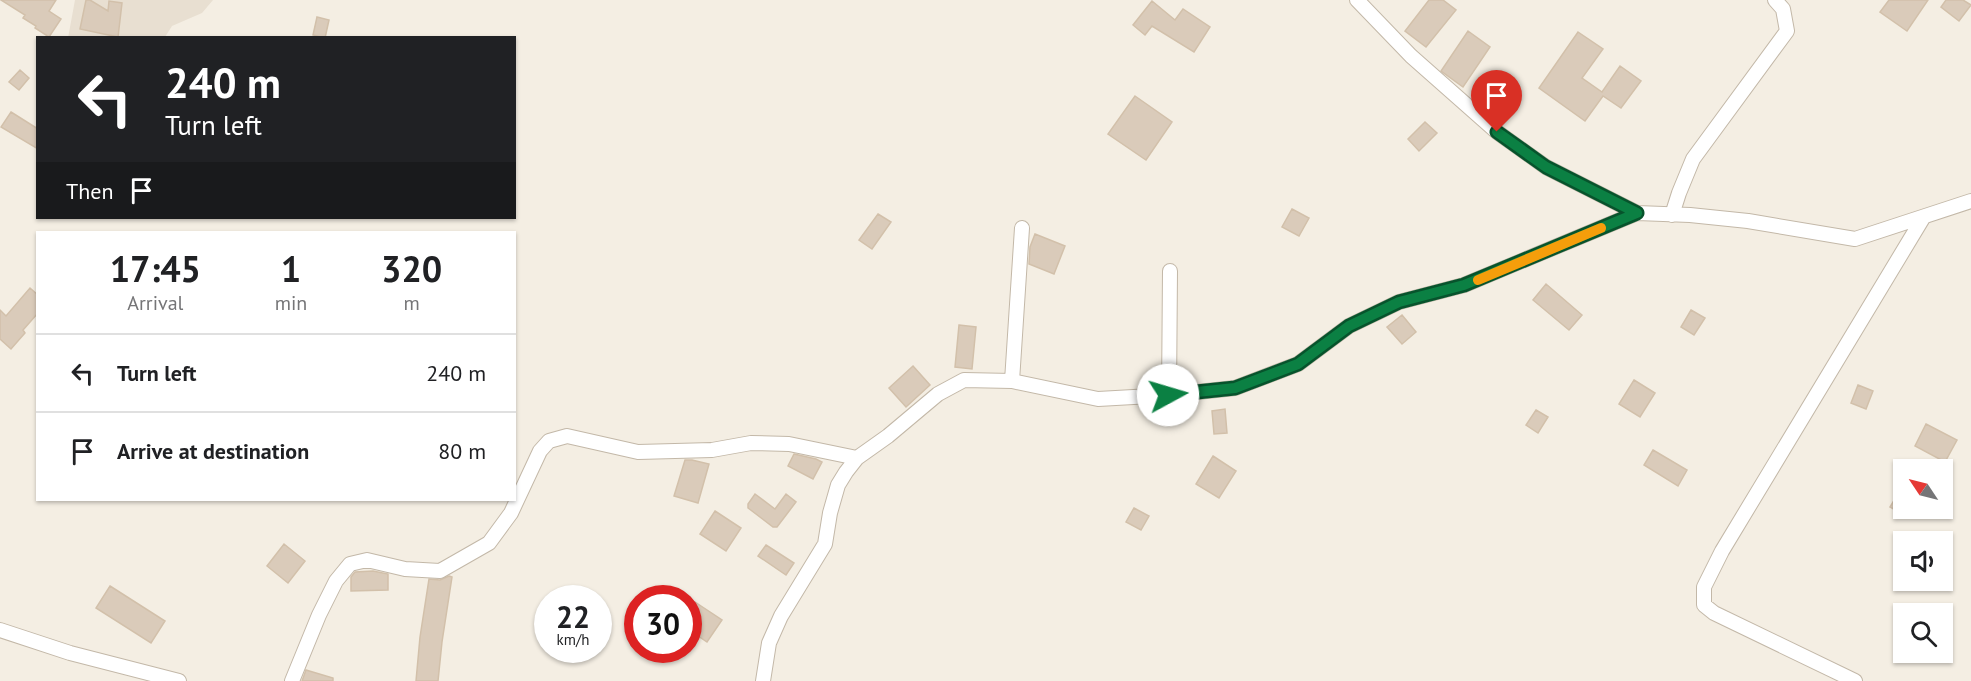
<!DOCTYPE html>
<style>
:root{--surface:#fff;--page:#f6f6f6;--text:#202124;--muted:#757577;--line:#e0e0e0}
body{margin:0;font-family:"PT Sans",sans-serif;background:var(--page);color:var(--text);height:100vh;display:flex;flex-direction:column;font-size:22px;white-space:nowrap}
*{box-sizing:border-box;margin:0}
p{font-size:20px;color:var(--muted)}
.icon{flex:none;width:33px;height:33px;fill:none;stroke:currentColor;stroke-width:2;stroke-linecap:round;stroke-linejoin:round}
.map{position:relative;flex:1;overflow:hidden}
.drawer{position:absolute;left:36px;top:231px;width:480px;height:270px;display:flex;flex-direction:column;background:var(--surface);border-radius:0px;box-shadow:0 2px 4px #0004}
.drawer>*{flex:none}
.top-card{position:absolute;left:36px;top:36px;width:480px;height:183px;border-radius:0px;box-shadow:0 2px 4px #0004;background:#202124;color:#fff;overflow:hidden}
.needle{width:39px;rotate:305deg}
.buttons{position:absolute;left:1893px;top:459px;display:grid;gap:12px}
.buttons a{display:grid;place-items:center;width:60px;height:60px;border-radius:0px;background:var(--surface);box-shadow:0 2px 4px #0004;font-size:30px}
.speed{position:absolute;left:534px;top:585px;display:flex;gap:12px;font-size:30px;font-weight:700;text-align:center}
.speed>*{display:grid;place-content:center;width:78px;height:78px;border-radius:50%;background:var(--surface);box-shadow:0 2px 4px #0004;line-height:1}
.speed small{font-size:15px;font-weight:400}
.speed .limit{border:9px solid #d22;background:#fff;color:#111}
.pin{position:absolute;display:grid;place-items:center;width:51px;height:51px;color:#fff;margin:-62px -26px;border-radius:50% 50% 50% 0;rotate:-45deg;box-shadow:0 0 6px #0007}
.pin .icon{rotate:45deg}
.me{position:absolute;width:66px;margin:-33px;rotate:84deg;stroke-linejoin:round;filter:drop-shadow(0 0 4px #0008)}
.turn{display:flex;align-items:center;gap:21px;height:126px;padding:0 30px;font-size:27px}
.turn .icon{width:78px;height:78px;stroke-width:2.5}
.turn b{display:block;font-size:42px;line-height:51px}
.then{display:flex;align-items:center;height:57px;padding:0 30px;background:#0003;gap:12px;font-size:22px}
.eta{display:flex;justify-content:space-evenly;align-items:center;height:102px;text-align:center}
.eta b{font-size:36px;font-weight:600;line-height:42px}
ul{padding:0;list-style:none}
li{display:flex;align-items:center;gap:18px;height:78px;padding:0 30px;border-top:2px solid var(--line)}
li div{flex:1}
li b{display:block;font-size:22px}
li em{font-style:normal}
.map>svg:first-child{display:block}
.residential{fill:#e8dfd1}
.building{fill:#dacbba;stroke:#d2c0aa;stroke-width:1.5}
.lines{fill:none;stroke-linecap:round;stroke-linejoin:round}
.street-casing{stroke:#c3b8a8;stroke-width:16}
.street{stroke:#fff;stroke-width:14}
.route-casing{stroke:#07532c;stroke-width:15}
.route{stroke:#0b8043;stroke-width:10}
.slow{stroke:#f59e0b;stroke-width:10}
</style>
<div class="map">
<svg width="1971" height="681" viewBox="0 0 1971 681">
<rect width="100%" height="100%" fill="#f4eee3"/>
<path class="residential" d="M 75,0 L 213,0 L 202,13 L 172,26 L 165,37 L 68,38 Z"/>
<path class="building" d="M 1,0 L 56,0 L 49,11 L 61,19 L 49,37 L 35,28 L 36,26 L 23,18 L 25,15 Z
M 86,0 L 90,0 L 108,11 L 109,1 L 122,3 L 118,37 L 80,29 Z
M 1429,0 L 1443,0 L 1456,10 L 1426,47 L 1405,31 Z
M 1889,0 L 1928,0 L 1907,31 L 1880,12 Z
M 1946,0 L 1963,0 L 1971,5 L 1959,21 L 1941,7 Z
M 1152,1 L 1175,20 L 1183,9 L 1210,27 L 1194,52 L 1152,26 L 1145,35 L 1133,25 Z
M 317,17 L 329,20 L 325,38 L 313,35 Z
M 1468,31 L 1490,47 L 1463,87 L 1441,71 Z
M 1578,32 L 1603,49 L 1582,78 L 1602,92 L 1620,66 L 1641,81 L 1621,108 L 1603,96 L 1585,121 L 1539,88 Z
M 20,70 L 29,78 L 19,90 L 9,82 Z
M 1135,96 L 1172,122 L 1146,160 L 1108,134 Z
M 11,112 L 38,129 L 38,149 L 1,127 Z
M 1425,122 L 1437,133 L 1419,151 L 1408,139 Z
M 1292,209 L 1309,218 L 1299,236 L 1282,227 Z
M 878,214 L 891,222 L 872,249 L 859,240 Z
M 1035,234 L 1065,246 L 1054,274 L 1029,264 L 1030,247 Z
M 1546,284 L 1582,315 L 1569,330 L 1533,300 Z
M 30,288 L 38,295 L 38,313 L 23,330 L 25,333 L 11,349 L 0,339 L 0,310 L 6,316 Z
M 1691,310 L 1705,318 L 1694,335 L 1681,327 Z
M 1402,315 L 1416,332 L 1402,344 L 1387,327 Z
M 959,325 L 976,327 L 972,369 L 955,367 Z
M 913,366 L 930,385 L 906,407 L 889,388 Z
M 1634,380 L 1655,393 L 1640,417 L 1619,404 Z
M 1858,385 L 1873,391 L 1866,409 L 1851,403 Z
M 1225,409 L 1227,433 L 1214,434 L 1212,411 Z
M 1536,410 L 1548,417 L 1538,433 L 1526,425 Z
M 1926,424 L 1957,440 L 1945,462 L 1915,446 Z
M 1653,450 L 1687,470 L 1678,486 L 1644,465 Z
M 794,454 L 816,459 L 822,462 L 813,479 L 788,466 Z
M 1213,456 L 1236,471 L 1219,498 L 1196,484 Z
M 685,460 L 692,460 L 709,464 L 698,503 L 674,496 Z
M 1904,484 L 1904,515 L 1890,507 Z
M 755,494 L 775,509 L 786,494 L 796,502 L 777,527 L 773,527 L 748,508 L 748,504 Z
M 1134,508 L 1149,516 L 1141,530 L 1126,522 Z
M 715,511 L 741,528 L 726,551 L 700,534 Z
M 284,544 L 305,561 L 288,583 L 267,566 Z
M 766,545 L 794,563 L 786,575 L 758,556 Z
M 373,571 L 388,574 L 388,590 L 351,591 L 351,577 L 355,572 Z
M 449,576 L 452,577 L 442,642 L 438,681 L 416,681 L 420,637 L 429,579 L 440,580 Z
M 110,586 L 165,621 L 151,643 L 96,608 Z
M 695,602 L 722,620 L 707,642 L 688,629 L 688,611 Z
M 306,670 L 333,678 L 333,681 L 302,681 Z"/>
<g class="lines">
<g class="street-casing">
<path id="street" d="M 1357,0 L 1411,56 L 1497,132 L 1546,167 L 1637,213 L 1690,215 L 1748,221 L 1855,239 L 1971,201
M 1672,215 L 1679,193 L 1693,159 L 1787,31 L 1783,9 L 1775,0
M 1012,381 L 1022,228
M 1169,395 L 1170,271
M 0,630 L 70,653 L 179,681
M 292,681 L 319,615 L 336,581 L 350,564 L 367,560 L 405,569 L 440,571 L 489,543 L 511,513 L 540,451 L 549,441 L 567,436 L 638,452 L 712,450 L 751,443 L 789,444 L 857,458
M 763,681 L 769,643 L 781,616 L 825,544 L 830,513 L 838,485 L 846,472 L 857,458 L 888,436 L 938,394 L 964,380 L 1012,381 L 1098,399 L 1169,395 L 1235,388 L 1298,364 L 1349,326 L 1399,302 L 1464,285 L 1637,213
M 1855,681 L 1714,613 L 1704,605 L 1704,587 L 1722,551 L 1923,218"/>
</g>
<use href="#street" class="street"/>
</g>
<g class="lines">
<g class="route-casing">
<path id="route" d="M 1168,395 L 1235,388 L 1298,364 L 1349,326 L 1399,302 L 1464,285 L 1637,213 L 1546,167 L 1497,132"/>
</g>
<use href="#route" class="route"/>
<path class="slow" d="M 1478,280 L 1601,228"/>
</g>
</svg>
<div class="buttons">
<a><svg class="needle" viewBox="-14 -14 28 28"><path d="M0-13l5 13h-10z" fill="#e53935"/><path d="M0 13l5-13h-10z" fill="#757577"/></svg></a>
<a><svg class="icon" aria-label="sound" viewBox="0 0 24 24"><path d="M4 9h4l5-4v14l-5-4H4zM17 9q2 3 0 6"/></svg></a>
<a><svg class="icon" aria-label="search" viewBox="0 0 24 24"><circle cx="10" cy="10" r="6"/><path d="M15 15l6 6"/></svg></a>
</div>
<div class="speed"><div>22<small>km/h</small></div><div class="limit">30</div></div>
<div class="pin" style="left:1497px;top:132px;background:#d93025"><svg class="icon" aria-label="arrive" viewBox="0 0 24 24"><path d="M6 21V4h12l-3 4 3 4H6"/></svg></div>
<svg class="me" style="left:1168px;top:395px" viewBox="-20 -20 40 40"><circle r="19" fill="#fff"/><path d="M0-13L10 11 0 6-10 11z" fill="#0b8043"/></svg>
<div class="top-card">
<div class="turn"><svg class="icon" aria-label="left" viewBox="0 0 24 24"><path d="M17 20v-9H6M10 6l-5 5 5 5"/></svg><div><b>240 m</b>Turn left</div></div>
<div class="then">Then<svg class="icon" aria-label="arrive" viewBox="0 0 24 24"><path d="M6 21V4h12l-3 4 3 4H6"/></svg></div>
</div>
<section class="drawer">
<div class="eta">
<div><b>17:45</b><p>Arrival</p></div>
<div><b>1</b><p>min</p></div>
<div><b>320</b><p>m</p></div>
</div>
<ul>
<li><svg class="icon" aria-label="left" viewBox="0 0 24 24"><path d="M17 20v-9H6M10 6l-5 5 5 5"/></svg><div><b>Turn left</b></div><em>240 m</em></li>
<li><svg class="icon" aria-label="arrive" viewBox="0 0 24 24"><path d="M6 21V4h12l-3 4 3 4H6"/></svg><div><b>Arrive at destination</b></div><em>80 m</em></li>
</ul>
</section>
</div>
